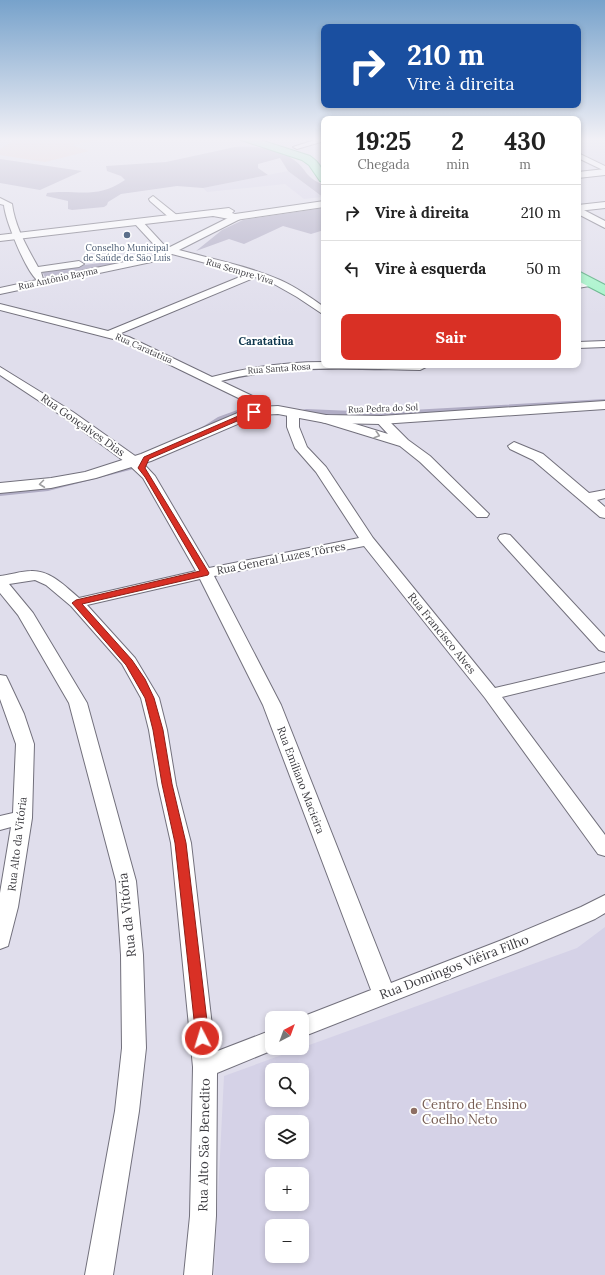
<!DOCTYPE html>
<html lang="pt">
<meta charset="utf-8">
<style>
:root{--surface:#fff;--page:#f6f6f6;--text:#222;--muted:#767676;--line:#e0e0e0;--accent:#d93025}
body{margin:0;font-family:Lora,serif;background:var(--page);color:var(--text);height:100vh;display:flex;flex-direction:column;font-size:15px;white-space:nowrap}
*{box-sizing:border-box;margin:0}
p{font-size:13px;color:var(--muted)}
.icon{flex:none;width:22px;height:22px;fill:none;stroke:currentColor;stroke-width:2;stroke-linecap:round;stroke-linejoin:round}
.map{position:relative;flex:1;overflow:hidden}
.drawer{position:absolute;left:321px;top:116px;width:260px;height:252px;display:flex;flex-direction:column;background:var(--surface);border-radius:8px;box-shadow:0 2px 6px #0003}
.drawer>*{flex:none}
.hud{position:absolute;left:321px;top:24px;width:260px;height:84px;border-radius:8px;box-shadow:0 2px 6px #0003;background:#1a4fa0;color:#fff;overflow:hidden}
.needle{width:26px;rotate:41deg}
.buttons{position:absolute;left:265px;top:1011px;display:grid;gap:8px}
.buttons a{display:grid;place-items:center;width:44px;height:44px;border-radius:8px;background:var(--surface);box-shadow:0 2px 6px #0003;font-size:20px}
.pin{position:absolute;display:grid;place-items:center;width:34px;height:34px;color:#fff;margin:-17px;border-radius:8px;box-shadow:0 2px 6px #0006}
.me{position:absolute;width:44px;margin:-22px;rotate:355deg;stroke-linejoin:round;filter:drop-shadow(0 0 3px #0008)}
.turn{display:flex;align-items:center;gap:14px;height:84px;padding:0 20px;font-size:18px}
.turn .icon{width:52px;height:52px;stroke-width:2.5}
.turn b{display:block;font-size:28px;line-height:34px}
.eta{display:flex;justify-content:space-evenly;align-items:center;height:68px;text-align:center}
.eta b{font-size:24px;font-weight:800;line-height:28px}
.action{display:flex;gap:8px;margin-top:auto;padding:8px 20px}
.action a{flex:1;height:46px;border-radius:8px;background:var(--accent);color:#fff;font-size:16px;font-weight:800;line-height:46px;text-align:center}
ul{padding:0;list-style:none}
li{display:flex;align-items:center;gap:12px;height:56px;padding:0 20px;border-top:1px solid var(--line)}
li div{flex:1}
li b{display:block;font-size:15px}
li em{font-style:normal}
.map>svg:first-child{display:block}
.built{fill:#d5d2e7;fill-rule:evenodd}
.medical{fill:#eacfce}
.green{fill:#b1adc5}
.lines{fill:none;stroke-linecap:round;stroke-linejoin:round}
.minor-casing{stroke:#72707c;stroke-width:2}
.tertiary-casing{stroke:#72707c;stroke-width:2}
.primary-casing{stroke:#5ab082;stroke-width:2}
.minor{fill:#fff;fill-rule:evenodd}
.tertiary{fill:#fff;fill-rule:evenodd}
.primary{fill:#a5f5c9;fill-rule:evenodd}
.oneway{stroke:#9e9ea0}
.route{fill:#d93025;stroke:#8d1f18}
.service-dot{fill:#5c6f8a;stroke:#fff;stroke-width:1.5}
.education-dot{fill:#8d6e63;stroke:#fff;stroke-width:1.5}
.labels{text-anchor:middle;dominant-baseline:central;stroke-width:4;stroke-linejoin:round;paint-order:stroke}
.far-service-label{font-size:9px;fill:#4e5e75;stroke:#fff}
.far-street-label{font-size:9px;fill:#3d3c41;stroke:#fff}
.far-quarter-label{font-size:11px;font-weight:bold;fill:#0e364d;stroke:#fff}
.street-label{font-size:11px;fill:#3d3c41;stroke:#fff}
.near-street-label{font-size:13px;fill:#3d3c41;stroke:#fff}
.near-education-label{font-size:13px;fill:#785e54;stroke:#fff;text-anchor:start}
</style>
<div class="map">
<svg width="605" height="1275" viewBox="0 0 605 1275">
<rect width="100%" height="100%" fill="#e0deec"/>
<path class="built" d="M 578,138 L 605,138 L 605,166 L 578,151 Z
M 288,171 L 322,197 L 304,199 L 285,184 L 207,192 L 203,188 Z
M 605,927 L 605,1275 L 214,1275 L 224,1076 L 577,948 ZM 272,1070 L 302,1070 L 302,1100 L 272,1100 ZM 272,1122 L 302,1122 L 302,1152 L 272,1152 ZM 272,1174 L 302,1174 L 302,1204 L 272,1204 ZM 272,1226 L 302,1226 L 302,1256 L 272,1256 Z"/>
<path class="medical" d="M 17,138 L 138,138 L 124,140 L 103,139 L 72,145 L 89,151 L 45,162 L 0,155 L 0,149 Z"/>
<path class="green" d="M 235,147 C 254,146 278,147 294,160 C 307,169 304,177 324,185 L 324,198 L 288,171 L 280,158 L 258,164 L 258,168 L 268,175 L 203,188 L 177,186 L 121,194 L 108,202 L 107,205 L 104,207 L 72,210 L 68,209 L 68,201 L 46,196 L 47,193 C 77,189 96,200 125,180 L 121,176 L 107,171 L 106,166 L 166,162 Z
M 0,159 L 82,171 L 40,190 L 0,183 Z
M 324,208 L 324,230 L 311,234 L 283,226 L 244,244 L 229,239 L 196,251 L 222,230 L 243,220 Z
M 152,257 L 45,277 L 41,270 Z
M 605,399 L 605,401 L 601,402 L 382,417 L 335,417 L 302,410 L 306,409 L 376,412 Z
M 251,405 L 264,407 L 196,431 L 218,417 Z
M 131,466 L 133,469 L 130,470 L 48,491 L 0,496 L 0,492 Z"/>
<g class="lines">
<g class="minor-casing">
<path id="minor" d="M 321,138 L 324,138 L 324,141 L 297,149 L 293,147 Z
M 578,153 L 605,166 L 605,171 L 578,158 Z
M 153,196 L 178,216 L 178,220 L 172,220 L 150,201 L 149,199 Z
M 0,198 L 12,204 C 15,227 27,247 38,267 L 79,261 L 84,264 L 79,267 L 41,272 L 43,279 L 153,256 L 163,251 L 159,250 L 135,224 L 135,220 L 141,220 L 165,246 L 170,247 L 236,214 L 242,214 L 242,218 L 179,250 C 212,259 248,266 280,280 C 296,287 310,297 324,307 L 324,315 L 297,297 L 274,284 L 256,277 L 119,334 L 129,337 L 212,377 C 249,367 286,362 324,362 L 324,365 L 424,365 L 426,367 L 420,370 C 353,369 286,364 221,381 L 261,400 L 263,403 L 257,407 L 121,341 L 0,310 L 0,304 L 108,331 L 247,274 L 172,254 L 156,261 L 0,294 L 0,288 L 37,280 C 26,271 5,220 4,205 L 0,204 Z
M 605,202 L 605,208 L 578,211 L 578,205 Z
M 592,280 L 597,283 L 595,285 L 578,288 L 578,282 Z
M 605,341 L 605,347 L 578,348 L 578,342 Z
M 0,367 L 73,412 L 138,458 L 155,476 L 209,568 L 359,538 L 316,472 L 295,448 L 287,427 L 287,413 L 289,410 L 297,410 L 299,413 L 299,427 L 307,447 L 326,467 L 373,538 L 495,688 L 605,662 L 605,672 L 502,697 L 605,835 L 605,856 L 598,854 L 485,698 L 364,546 L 214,576 L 281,705 L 391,983 L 502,940 L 581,907 L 605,895 L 605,913 L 595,919 L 518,952 L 302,1037 L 302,1018 L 299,1018 L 371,990 L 263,705 L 200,579 L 87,605 L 135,658 L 159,698 L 167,730 L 176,785 L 191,843 L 215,1052 L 272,1030 L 272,1048 L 278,1048 L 217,1073 L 216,1216 L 212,1275 L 184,1275 L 190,1216 L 193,1067 L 171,843 L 158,785 L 149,730 L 141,698 L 122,664 L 71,606 L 46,585 L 35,580 L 9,584 L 33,613 L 87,703 L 136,881 L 143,955 L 146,1048 L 139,1111 L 113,1275 L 85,1275 L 115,1111 L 122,1048 L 121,955 L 116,881 L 69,703 L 18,615 L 0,593 L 0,576 C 10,575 21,571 31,571 C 50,570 65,586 79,598 L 196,571 L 143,478 L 128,464 L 65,418 L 0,375 Z
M 326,415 L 388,434 L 375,420 L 377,417 L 385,417 L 408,440 L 430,456 L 489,514 L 487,517 L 477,517 L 420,462 L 400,446 L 322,422 L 320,419 L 322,416 Z
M 514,442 L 543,454 L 589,493 L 605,490 L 605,498 L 597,500 L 605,507 L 605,518 L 600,517 L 533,460 L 510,449 L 508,446 Z
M 505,534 L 510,535 L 605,637 L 605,652 L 599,650 L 500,541 L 498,538 L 500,535 Z
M 0,675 L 6,676 L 8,680 L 24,714 L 34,744 L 32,818 L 18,907 L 8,946 L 0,949 L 0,893 L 11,827 L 0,830 L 0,816 L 13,813 L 16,744 L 0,699 Z"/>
</g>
<g class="tertiary-casing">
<path id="tertiary" d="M 605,169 L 605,175 L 578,178 L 578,172 Z
M 324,201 L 324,207 L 235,220 L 213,216 L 0,241 L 0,235 L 229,208 L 234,211 L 232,213 L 235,214 Z
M 578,207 L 605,221 L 605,228 L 578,214 Z
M 605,401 L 605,409 L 381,424 L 326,423 L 278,414 L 259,415 L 151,461 L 96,478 L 51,488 L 0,493 L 0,483 L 51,478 L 85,472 L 141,454 L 240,412 L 258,407 L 278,406 L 326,415 L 381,416 Z"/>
</g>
<g class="primary-casing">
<path id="primary" d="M 240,138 L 254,138 L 310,156 C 320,163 324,170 324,182 L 320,181 L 309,165 L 302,160 L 241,140 Z
M 578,271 L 605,285 L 605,295 L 578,281 Z"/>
</g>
<use href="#minor" class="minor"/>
<use href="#tertiary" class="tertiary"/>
<use href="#primary" class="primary"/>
</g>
<defs><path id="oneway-chevron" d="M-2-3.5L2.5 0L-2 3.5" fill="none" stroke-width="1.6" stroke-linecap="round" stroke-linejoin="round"/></defs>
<g class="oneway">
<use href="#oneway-chevron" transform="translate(377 435) rotate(17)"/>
<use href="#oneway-chevron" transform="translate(42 484) rotate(173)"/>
</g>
<linearGradient id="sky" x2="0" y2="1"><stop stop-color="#77a2cb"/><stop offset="0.44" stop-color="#f1f0f6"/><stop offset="1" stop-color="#f1f0f6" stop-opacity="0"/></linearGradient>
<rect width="605" height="316" fill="url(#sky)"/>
<path class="route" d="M 252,410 L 258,412 L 149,459 L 145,468 L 209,573 L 208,575 L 82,604 L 132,660 L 145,679 L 154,698 L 163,730 L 172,784 L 186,843 L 209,1038 L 207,1042 L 202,1044 L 198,1042 L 196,1038 L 175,843 L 162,784 L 153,730 L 145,698 L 126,665 L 72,603 L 76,600 L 200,571 L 145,477 L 138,468 L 144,457 Z"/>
<circle class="service-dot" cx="127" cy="235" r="4"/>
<circle class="education-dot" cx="414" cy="1111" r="4"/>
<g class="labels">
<g class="far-service-label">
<text x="127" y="247">Conselho Municipal<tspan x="127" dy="10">de Saúde de São Luís</tspan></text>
</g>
<g class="far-street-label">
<text transform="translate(240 271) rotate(17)">Rua Sempre Viva</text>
<text transform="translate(58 278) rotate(-12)">Rua Antônio Bayma</text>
<text transform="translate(144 348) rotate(24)">Rua Caratatiua</text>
<text transform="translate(279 368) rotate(-4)">Rua Santa Rosa</text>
<text transform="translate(383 408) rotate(-2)">Rua Pedra do Sol</text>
</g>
<g class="far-quarter-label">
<text x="266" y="341">Caratatiua</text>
</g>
<g class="street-label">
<text transform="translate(83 425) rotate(35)">Rua Gonçalves Dias</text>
<text transform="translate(281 558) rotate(-11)">Rua General Luzes Tôrres</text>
<text transform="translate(442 633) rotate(51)">Rua Francisco Alves</text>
<text transform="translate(301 780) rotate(69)">Rua Emíliano Macieira</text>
<text transform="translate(17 844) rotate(-83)">Rua Alto da Vitória</text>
</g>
<g class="near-street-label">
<text transform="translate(127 915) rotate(-96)">Rua da Vitória</text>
<text transform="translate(454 967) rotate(-21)">Rua Domingos Viêira Filho</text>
<text transform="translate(204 1145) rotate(-89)">Rua Alto São Benedito</text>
</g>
<g class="near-education-label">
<text x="422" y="1104">Centro de Ensino<tspan x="422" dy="15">Coelho Neto</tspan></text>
</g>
</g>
</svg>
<div class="buttons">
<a><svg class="needle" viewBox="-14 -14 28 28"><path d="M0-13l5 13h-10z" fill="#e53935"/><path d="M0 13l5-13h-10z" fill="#767676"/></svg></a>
<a><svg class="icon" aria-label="search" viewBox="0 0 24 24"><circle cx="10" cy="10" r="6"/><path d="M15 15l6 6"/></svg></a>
<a><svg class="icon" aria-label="layers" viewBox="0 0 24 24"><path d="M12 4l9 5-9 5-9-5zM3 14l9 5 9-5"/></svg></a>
<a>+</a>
<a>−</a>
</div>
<div class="pin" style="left:254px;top:412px;background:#d93025"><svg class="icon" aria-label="arrive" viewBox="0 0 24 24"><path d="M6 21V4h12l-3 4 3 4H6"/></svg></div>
<svg class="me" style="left:202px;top:1038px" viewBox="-20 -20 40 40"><circle r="17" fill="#d93025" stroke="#fff" stroke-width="3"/><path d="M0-11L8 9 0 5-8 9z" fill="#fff"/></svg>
<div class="hud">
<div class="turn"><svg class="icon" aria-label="right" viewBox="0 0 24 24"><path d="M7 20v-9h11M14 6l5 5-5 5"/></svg><div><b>210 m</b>Vire à direita</div></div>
</div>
<section class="drawer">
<div class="eta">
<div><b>19:25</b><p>Chegada</p></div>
<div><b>2</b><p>min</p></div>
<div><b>430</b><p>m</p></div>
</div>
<ul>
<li><svg class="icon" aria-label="right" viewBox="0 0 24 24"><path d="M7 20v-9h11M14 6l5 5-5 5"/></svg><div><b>Vire à direita</b></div><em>210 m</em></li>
<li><svg class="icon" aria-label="left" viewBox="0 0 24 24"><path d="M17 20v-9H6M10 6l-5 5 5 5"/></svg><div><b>Vire à esquerda</b></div><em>50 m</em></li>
</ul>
<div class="action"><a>Sair</a></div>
</section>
</div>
